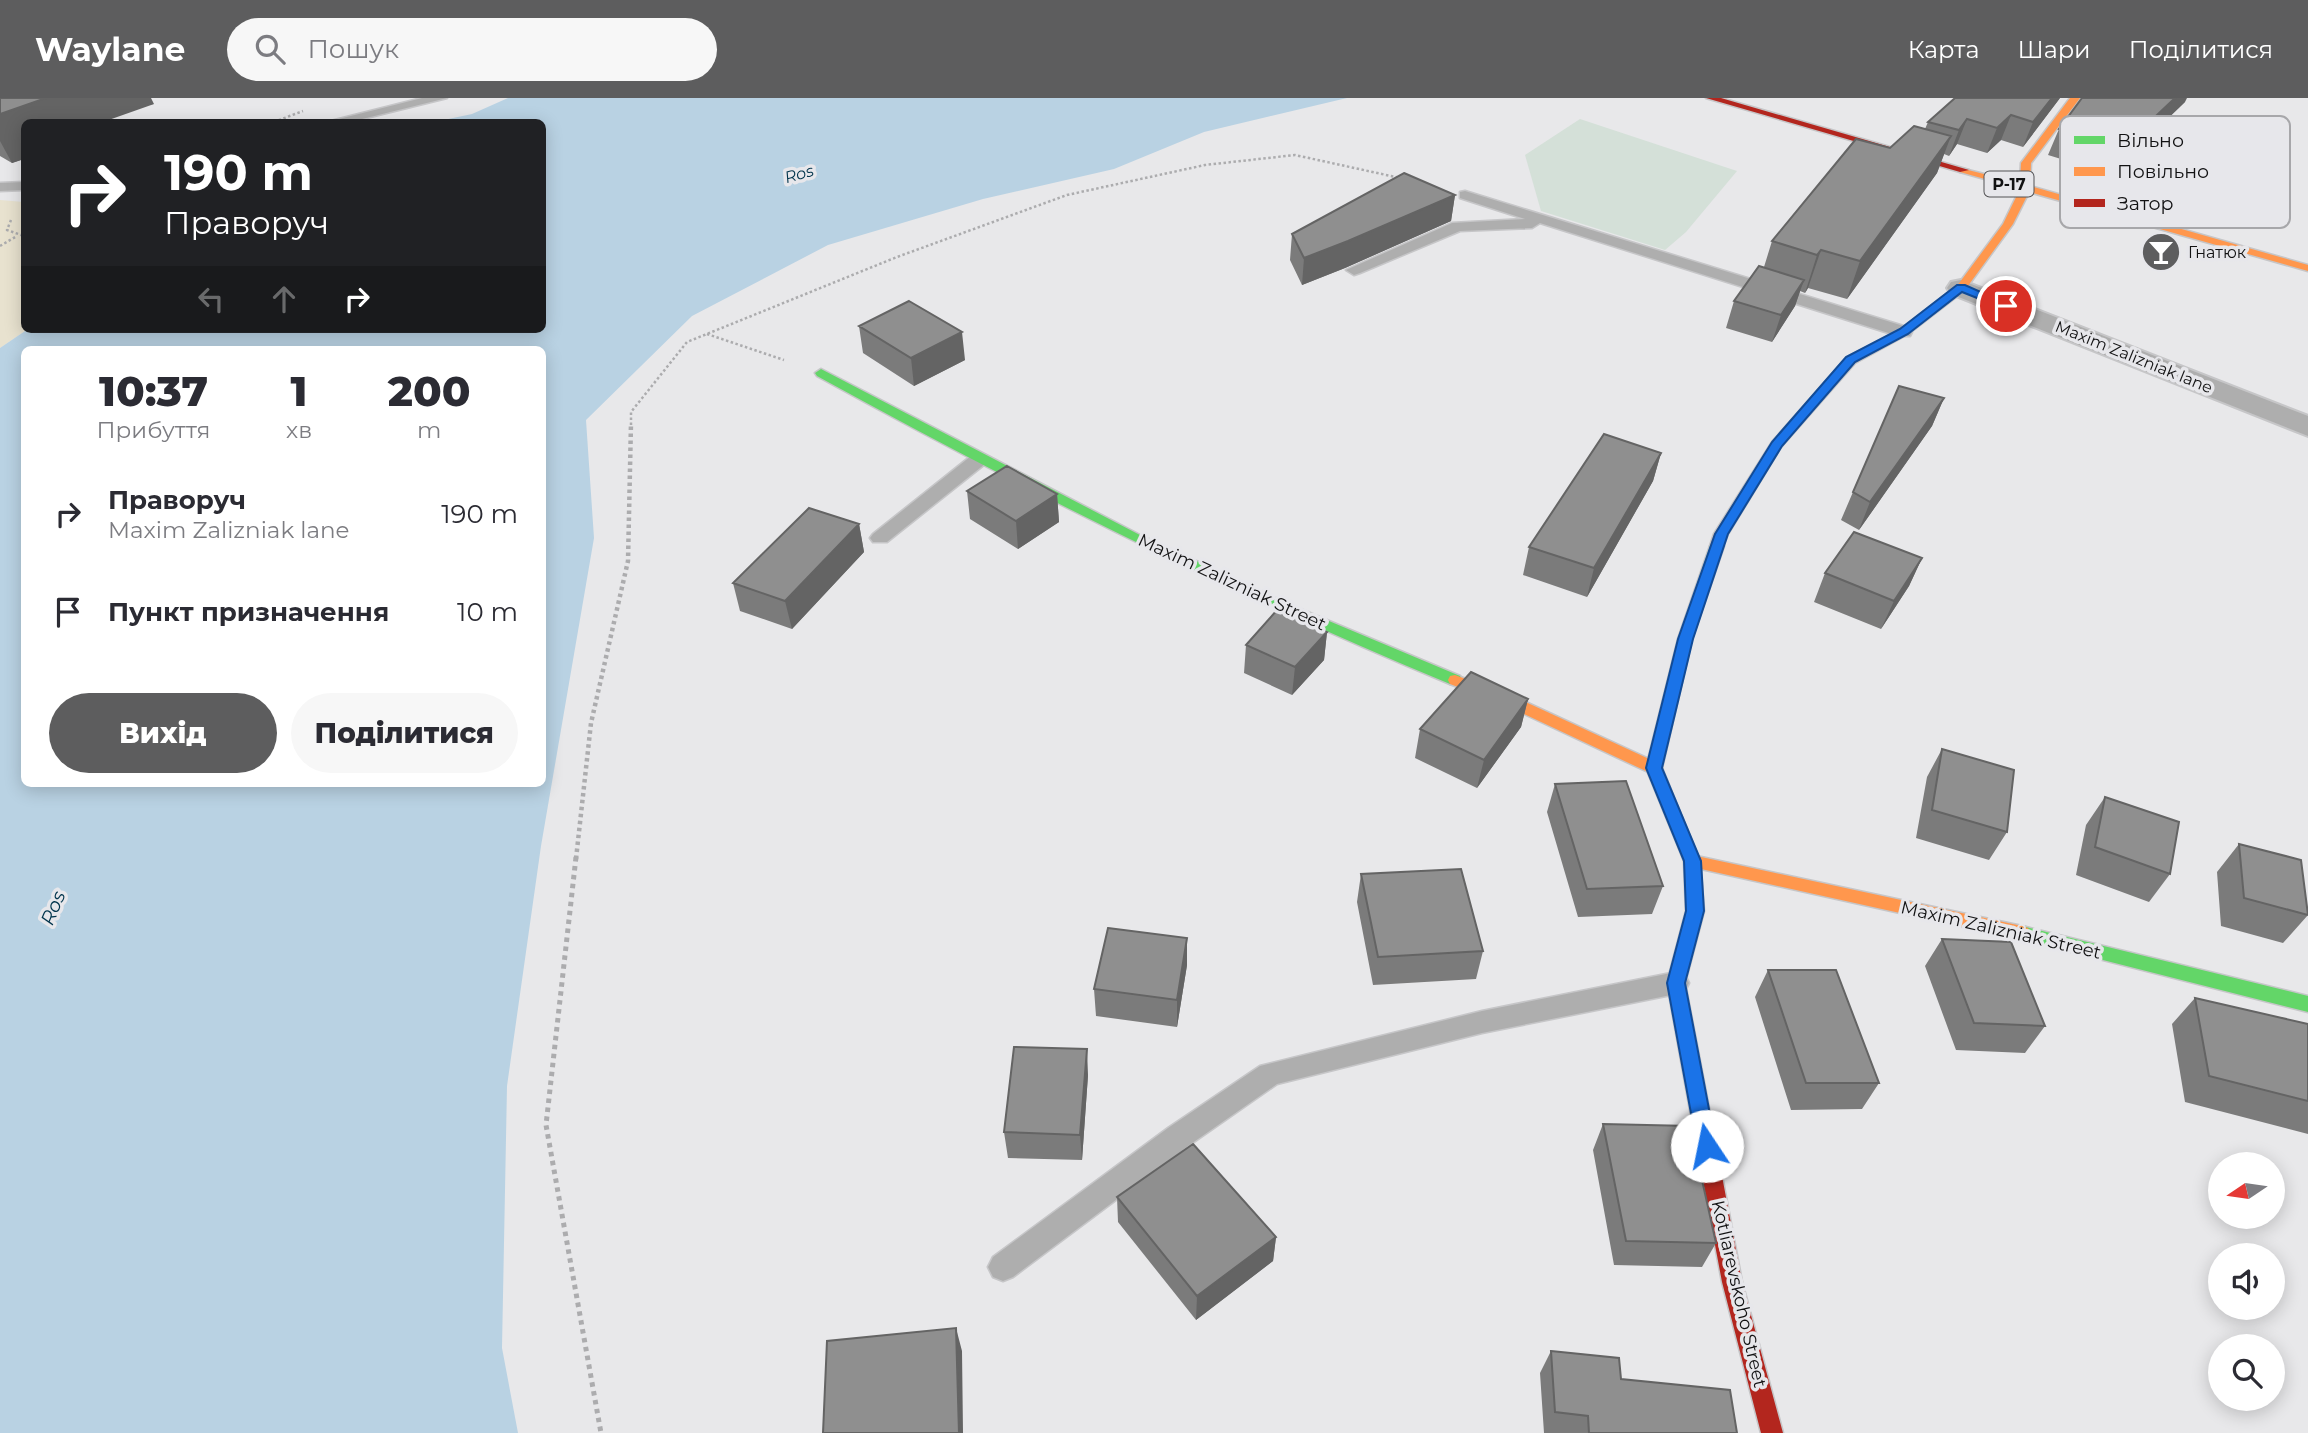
<!DOCTYPE html>
<html lang="uk">
<meta charset="utf-8">
<style>
:root{--surface:#fff;--page:#f7f7f7;--text:#2b2b33;--muted:#7c7c81;--accent:#5d5d5e}
body{margin:0;font-family:Montserrat,sans-serif;background:var(--page);color:var(--text);height:100vh;display:flex;flex-direction:column;font-size:26px;white-space:nowrap}
*{box-sizing:border-box;margin:0}
p{font-size:23px;color:var(--muted)}
.icon{flex:none;width:38px;height:38px;fill:none;stroke:currentColor;stroke-width:2;stroke-linecap:round;stroke-linejoin:round}
.map{position:relative;flex:1;overflow:hidden}
.sheet{position:absolute;left:21px;top:248px;width:525px;height:441px;display:flex;flex-direction:column;background:var(--surface);border-radius:10px;box-shadow:0 4px 18px #0003}
.sheet>*{flex:none}
.banner{position:absolute;left:21px;top:21px;width:525px;height:214px;border-radius:10px;box-shadow:0 4px 18px #0003;background:#202124;color:#fff;overflow:hidden}
.needle{width:46px;rotate:257deg}
.fabs{position:absolute;left:2208px;top:1054px;display:grid;gap:14px}
.fabs a{display:grid;place-items:center;width:77px;height:77px;border-radius:50%;background:var(--surface);box-shadow:0 4px 18px #0003;font-size:35px}
.pin{position:absolute;display:grid;place-items:center;width:60px;height:60px;color:#fff;margin:-30px;border:4px solid #fff;border-radius:50%;box-shadow:0 2px 7px #0007}
.me{position:absolute;width:77px;margin:-38px;rotate:349deg;stroke-linejoin:round;filter:drop-shadow(0 0 5px #0008)}
.turn{display:flex;align-items:center;gap:24px;height:147px;padding:0 28px;font-size:32px}
.turn .icon{width:91px;height:91px;stroke-width:2.5}
.turn b{display:block;font-size:49px;line-height:60px}
.lanes{display:flex;align-items:center;height:66px;padding:0 28px;background:#0003;justify-content:center;gap:35px;direction:ltr}
.lanes .off{opacity:.35}
.eta{display:flex;justify-content:space-evenly;align-items:center;height:119px;text-align:center}
.eta b{font-size:42px;font-weight:800;line-height:49px}
.cta{display:flex;gap:14px;margin-top:auto;padding:14px 28px}
.cta a{flex:1;height:80px;border-radius:42px;background:var(--accent);color:#fff;font-size:28px;font-weight:800;line-height:80px;text-align:center}
.cta a+a{background:var(--page);color:var(--text)}
ul{padding:0;list-style:none}
li{display:flex;align-items:center;gap:21px;height:98px;padding:0 28px}
li div{flex:1}
li b{display:block;font-size:26px}
li em{font-style:normal}
header{display:flex;align-items:center;gap:42px;box-sizing:border-box;height:98px;padding:0 35px;background:var(--accent);color:#fff}
header strong{font-size:33px}
nav{display:flex;gap:38px;margin-inline-start:auto;font-size:24px}
.search{width:490px;height:63px;background:var(--page);display:flex;align-items:center;gap:18px;box-sizing:border-box;padding:0 24px;border-radius:38px;color:var(--muted);font-size:26px}
.map>svg:first-child{display:block}
.green{fill:#d4e0d8}
.sand{fill:#e8e2cf}
.water{fill:#b9d2e3;fill-rule:evenodd}
.lines{fill:none;stroke-linecap:round;stroke-linejoin:round}
.lane-casing{stroke:#c6c6c8;stroke-width:3}
.street-casing{stroke:#c6c6c8;stroke-width:4}
.fast-casing{stroke:#c6c6c8;stroke-width:3}
.slow-casing{stroke:#c6c6c8;stroke-width:3}
.jam-casing{stroke:#c6c6c8;stroke-width:3}
.path-far2{stroke:#acacae;stroke-width:2.5;stroke-dasharray:2.5 2.5;stroke-linecap:butt}
.path-far1{stroke:#acacae;stroke-width:4.5;stroke-dasharray:3.5 3.5;stroke-linecap:butt}
.path{stroke:#acacae;stroke-width:5;stroke-dasharray:4.5 4.5;stroke-linecap:butt}
.lane{fill:#aeaeae;fill-rule:evenodd}
.street{fill:#aeaeae;fill-rule:evenodd}
.fast{fill:#63d668;fill-rule:evenodd}
.slow{fill:#ff974d;fill-rule:evenodd}
.jam{fill:#b3261e;fill-rule:evenodd}
.wall{fill:#7b7b7b}
.shaded-wall{fill:#646464}
.building{fill:#8f8f8f;stroke:#646464;stroke-width:2}
.route{fill:#1a73e8;stroke:#114b97;stroke-width:2}
.labels{text-anchor:middle;dominant-baseline:central;stroke-width:7;stroke-linejoin:round;paint-order:stroke}
.far-water-label{font-size:16px;font-style:italic;fill:#01344c;stroke:#e7e7eb}
.shield{fill:#e7e7eb;stroke:#525254;stroke-width:2}
.shield-label{font-size:16px;font-weight:bold;fill:#121213}
.far-poi-label{font-size:16px;fill:#121213;stroke:#e7e7eb;text-anchor:start}
.far-street-label{font-size:16px;fill:#121213;stroke:#e7e7eb}
.street-label{font-size:18px;fill:#121213;stroke:#e7e7eb}
.water-label{font-size:19px;font-style:italic;fill:#01344c;stroke:#e7e7eb}
.key{fill:#e7e7eb;stroke:#a7a7aa;stroke-width:2}
.key-label{font-size:19px;fill:#121213}
</style>
<header>
<strong>Waylane</strong>
<div class="search"><svg class="icon" aria-label="search" viewBox="0 0 24 24"><circle cx="10" cy="10" r="6"/><path d="M15 15l6 6"/></svg>Пошук</div>
<nav><a>Карта</a><a>Шари</a><a>Поділитися</a></nav>
</header>
<div class="map">
<svg width="2308" height="1335" viewBox="0 0 2308 1335">
<rect width="100%" height="100%" fill="#e8e8ea"/>
<path class="green" d="M 1580,21 L 1737,73 L 1686,134 L 1665,152 L 1541,113 L 1525,57 Z"/>
<path class="sand" d="M 0,102 L 24,104 L 24,145 L 21,148 L 24,152 L 24,231 L 28,231 L 0,250 Z"/>
<path class="water" d="M 508,0 L 1347,0 L 1204,34 L 1114,71 L 983,101 L 828,147 L 692,218 L 586,322 L 594,440 L 541,748 L 507,988 L 502,1250 L 518,1335 L 0,1335 L 0,250 L 28,231 L 542,231 L 542,24 L 434,24 L 472,16 ZM 24,252 L 542,252 L 542,686 L 24,686 Z"/>
<g class="lines">
<g class="lane-casing">
<path id="lane" d="M 422,0 L 447,0 L 350,24 L 327,24 Z
M 24,84 L 24,92 L 0,93 L 0,85 Z
M 1465,93 L 1910,230 L 1912,234 L 1910,238 L 1898,238 L 1540,125 L 1532,130 L 1460,133 L 1360,175 L 1354,177 L 1346,172 L 1452,125 L 1525,121 L 1460,100 L 1460,94 Z
M 978,356 L 985,358 L 987,362 L 985,366 L 887,444 L 873,444 L 870,440 L 873,436 L 971,358 Z
M 1676,874 L 1685,877 L 1689,885 L 1685,893 L 1676,896 L 1482,935 L 1277,986 L 1188,1048 L 1013,1179 L 1003,1183 L 993,1179 L 988,1169 L 993,1159 L 1168,1030 L 1260,968 L 1482,913 Z"/>
</g>
<g class="street-casing">
<path id="street" d="M 1961,182 L 2308,318 L 2308,338 L 1951,196 L 1947,190 L 1951,184 Z"/>
</g>
<g class="fast-casing">
<path id="fast" d="M 821,271 L 1138,436 L 1298,510 L 1460,578 L 1462,582 L 1460,586 L 1450,586 C 1232,496 1023,391 817,278 L 815,275 Z
M 1717,444 L 1724,448 L 1692,541 L 1662,670 L 1700,763 L 1704,813 L 1685,885 L 1722,1078 L 1719,1084 L 1712,1087 L 1705,1084 L 1702,1078 L 1667,885 L 1686,813 L 1684,763 L 1646,670 L 1678,541 L 1710,448 Z
M 2022,828 L 2308,898 L 2308,914 L 2016,840 L 2013,835 L 2016,830 Z"/>
</g>
<g class="slow-casing">
<path id="slow" d="M 2070,0 L 2080,0 L 2031,65 L 2030,88 L 2308,167 L 2308,173 L 2029,94 L 2013,126 L 1965,192 L 1908,236 L 1855,265 L 1781,349 L 1728,436 L 1722,451 L 1712,451 L 1710,448 L 1714,436 L 1772,344 L 1847,259 L 1900,232 L 1957,188 L 2003,126 L 2020,91 L 1960,74 L 1960,70 L 2020,85 L 2021,65 Z
M 1455,577 L 1517,600 L 1660,666 L 1662,670 L 1660,674 L 1648,674 L 1507,608 L 1450,586 L 1448,582 L 1450,578 Z
M 1692,757 L 2022,828 L 2028,830 L 2031,835 L 2028,840 L 2022,842 L 1692,769 L 1686,768 L 1684,763 L 1686,758 Z"/>
</g>
<g class="jam-casing">
<path id="jam" d="M 1706,0 L 1721,0 L 1969,72 L 1960,74 Z
M 1712,1069 L 1719,1072 L 1722,1078 L 1742,1184 L 1783,1335 L 1761,1335 L 1722,1184 L 1702,1078 L 1705,1072 Z"/>
</g>
<path class="path-far2" d="M 274,24 L 303,13
M 11,122 L 7,132 L 24,138
M 0,148 L 17,138
M 707,236 L 784,262
M 631,327 L 631,314 L 687,244 L 897,159 L 1067,97 L 1205,67 L 1295,57 L 1400,80"/>
<path class="path-far1" d="M 576,761 L 591,625 L 628,463 L 631,325"/>
<path class="path" d="M 576,759 L 546,1027 L 601,1335"/>
<use href="#lane" class="lane"/>
<use href="#street" class="street"/>
<use href="#fast" class="fast"/>
<use href="#slow" class="slow"/>
<use href="#jam" class="jam"/>
</g>
<path class="wall" d="M 0,0 L 154,6 L 24,24 L 24,61 L 12,65 L 0,58 Z
M 2060,0 L 2023,49 L 2001,42 L 1987,55 L 1957,46 L 1949,58 L 1944,56 L 1937,75 L 1847,201 L 1808,190 L 1805,195 L 1800,193 L 1795,208 L 1772,244 L 1726,230 L 1734,203 L 1764,169 L 1772,143 L 1890,50 L 1925,31 L 1928,24 Z
M 2185,4 L 2110,76 L 2048,57 L 2059,31 Z
M 1455,97 L 1451,123 L 1345,170 L 1302,187 L 1290,162 L 1292,136 Z
M 859,228 L 965,262 L 914,288 L 863,255 Z
M 1944,300 L 1932,328 L 1859,432 L 1841,422 L 1853,394 Z
M 1661,355 L 1653,383 L 1587,499 L 1523,477 L 1529,449 Z
M 967,393 L 1057,396 L 1059,424 L 1018,451 L 970,421 Z
M 859,426 L 864,454 L 792,531 L 740,513 L 733,485 Z
M 1922,460 L 1909,488 L 1881,531 L 1814,504 L 1825,475 Z
M 1327,534 L 1324,562 L 1292,597 L 1244,575 L 1246,547 Z
M 1528,601 L 1521,629 L 1477,690 L 1415,660 L 1420,631 Z
M 1942,651 L 2007,734 L 1989,762 L 1916,740 L 1927,679 Z
M 1555,686 L 1663,788 L 1652,816 L 1578,819 L 1547,714 Z
M 2105,699 L 2170,776 L 2149,804 L 2076,777 L 2086,727 Z
M 2239,746 L 2308,817 L 2283,845 L 2221,828 L 2217,774 Z
M 1361,776 L 1483,853 L 1476,881 L 1373,887 L 1357,804 Z
M 1942,841 L 2045,928 L 2025,955 L 1956,952 L 1925,868 Z
M 1187,867 L 1177,929 L 1096,918 L 1094,891 Z
M 1768,872 L 1879,985 L 1862,1011 L 1791,1012 L 1755,899 Z
M 2195,900 L 2308,926 L 2308,1036 L 2185,1004 L 2172,926 Z
M 1088,977 L 1082,1062 L 1008,1060 L 1004,1034 Z
M 1603,1026 L 1716,1145 L 1702,1169 L 1614,1167 L 1593,1052 Z
M 1117,1099 L 1276,1139 L 1273,1163 L 1196,1222 L 1118,1124 Z
M 1551,1253 L 1621,1281 L 1737,1335 L 1544,1335 L 1540,1275 Z"/>
<path class="shaded-wall" d="M 46,0 L 151,0 L 154,6 L 103,24 L 24,24 L 24,61 L 12,65 L 0,43 L 0,16 Z
M 2052,0 L 2060,0 L 2023,49 L 2033,24 Z
M 2175,0 L 2187,0 L 2185,4 L 2110,76 L 2122,50 Z
M 2011,17 L 2001,42 L 1987,55 L 1997,30 Z
M 1967,21 L 1957,46 L 1949,58 L 1959,32 Z
M 1951,38 L 1937,75 L 1847,201 L 1860,163 Z
M 1455,97 L 1451,123 L 1345,170 L 1302,187 L 1304,160 Z
M 1821,152 L 1808,190 L 1805,195 L 1817,157 Z
M 1804,182 L 1795,208 L 1772,244 L 1781,217 Z
M 962,234 L 965,262 L 914,288 L 911,260 Z
M 1944,300 L 1932,328 L 1859,432 L 1870,404 Z
M 1661,355 L 1653,383 L 1587,499 L 1594,470 Z
M 1057,396 L 1059,424 L 1018,451 L 1016,423 Z
M 859,426 L 864,454 L 792,531 L 785,503 Z
M 1922,460 L 1909,488 L 1881,531 L 1894,503 Z
M 1327,534 L 1324,562 L 1292,597 L 1295,569 Z
M 1528,601 L 1521,629 L 1477,690 L 1484,662 Z
M 1187,840 L 1187,867 L 1177,929 L 1177,902 Z
M 1087,951 L 1088,977 L 1082,1062 L 1080,1037 Z
M 1276,1139 L 1273,1163 L 1196,1222 L 1197,1198 Z
M 956,1230 L 962,1253 L 963,1335 L 959,1335 Z"/>
<path class="building" d="M 0,0 L 46,0 L 0,16 Z
M 1955,0 L 2052,0 L 2033,24 L 2011,17 L 1997,30 L 1967,21 L 1959,32 L 1928,24 Z
M 2082,0 L 2175,0 L 2122,50 L 2059,31 Z
M 1914,28 L 1951,38 L 1860,163 L 1821,152 L 1817,157 L 1772,143 L 1856,41 L 1890,50 Z
M 1404,75 L 1455,97 L 1348,143 L 1304,160 L 1292,136 Z
M 1759,168 L 1804,182 L 1781,217 L 1734,203 Z
M 909,203 L 962,234 L 911,260 L 859,228 Z
M 1899,288 L 1944,300 L 1870,404 L 1853,394 Z
M 1604,336 L 1661,355 L 1594,470 L 1529,449 Z
M 1007,368 L 1057,396 L 1016,423 L 967,393 Z
M 809,410 L 859,426 L 785,503 L 733,485 Z
M 1854,434 L 1922,460 L 1894,503 L 1825,475 Z
M 1277,512 L 1327,534 L 1295,569 L 1246,547 Z
M 1471,574 L 1528,601 L 1484,662 L 1420,631 Z
M 1942,651 L 2014,672 L 2007,734 L 1932,712 Z
M 1626,683 L 1663,788 L 1587,791 L 1555,686 Z
M 2105,699 L 2179,724 L 2170,776 L 2095,749 Z
M 2239,746 L 2301,762 L 2308,817 L 2244,800 Z
M 1461,771 L 1483,853 L 1378,859 L 1361,776 Z
M 1108,830 L 1187,840 L 1177,902 L 1094,891 Z
M 1942,841 L 2011,844 L 2045,928 L 1974,925 Z
M 1768,872 L 1836,872 L 1879,985 L 1806,985 Z
M 2195,900 L 2308,926 L 2308,1003 L 2209,978 Z
M 1014,949 L 1087,951 L 1080,1037 L 1004,1034 Z
M 1603,1026 L 1690,1028 L 1716,1145 L 1626,1143 Z
M 1193,1046 L 1276,1139 L 1197,1198 L 1117,1099 Z
M 956,1230 L 959,1335 L 823,1335 L 827,1243 Z
M 1551,1253 L 1619,1260 L 1621,1281 L 1730,1292 L 1737,1335 L 1589,1335 L 1588,1318 L 1555,1314 Z"/>
<path class="route" d="M 1957,187 L 1965,187 L 2012,208 L 2002,210 L 1962,194 L 1908,236 L 1855,264 L 1782,348 L 1728,436 L 1693,541 L 1662,670 L 1701,763 L 1704,813 L 1685,885 L 1716,1048 L 1714,1054 L 1707,1057 L 1700,1054 L 1697,1048 L 1667,885 L 1686,813 L 1684,763 L 1646,670 L 1678,541 L 1715,436 L 1772,344 L 1846,259 L 1900,231 Z"/>
<defs>
<g id="bar-disc" transform="scale(2.0125)"><circle r="9.5" fill="#5d5d5e" stroke="#e7e7eb"/><path d="M-6-5H6L.8 .8V4.5H3.5V6h-7V4.5H-.8V.8Z" fill="#fff"/></g>
</defs>
<g fill-rule="evenodd">
<use href="#bar-disc" x="2161" y="154"/>
</g>
<g class="labels">
<g class="far-water-label">
<text transform="translate(799 76) rotate(-16)">Ros</text>
</g>
<rect class="shield" x="1984.5" y="73.5" width="49" height="25" rx="5"/>
<g class="shield-label">
<text x="2009" y="86">Р-17</text>
</g>
<g class="far-poi-label">
<text x="2188" y="154">Гнатюк</text>
</g>
<g class="far-street-label">
<text transform="translate(2134 259) rotate(22)">Maxim Zalizniak lane</text>
</g>
<g class="street-label">
<text transform="translate(1232 484) rotate(25)">Maxim Zalizniak Street</text>
<text transform="translate(2001 832) rotate(13)">Maxim Zalizniak Street</text>
<text transform="translate(1739 1196) rotate(77)">Kotliarevskoho Street</text>
</g>
<g class="water-label">
<text transform="translate(53 810) rotate(-67)">Ros</text>
</g>
</g>
<rect x="2060" y="18" width="230" height="112" rx="10" class="key"/>
<rect x="2074" y="38" width="31" height="8" fill="#63d668"/>
<rect x="2074" y="69" width="31" height="9" fill="#ff974d"/>
<rect x="2074" y="101" width="31" height="8" fill="#b3261e"/>
<g class="key-label">
<text x="2117" y="49">Вільно</text>
<text x="2117" y="80">Повільно</text>
<text x="2117" y="112">Затор</text>
</g>
</svg>
<div class="fabs">
<a><svg class="needle" viewBox="-14 -14 28 28"><path d="M0-13l5 13h-10z" fill="#e53935"/><path d="M0 13l5-13h-10z" fill="#7c7c81"/></svg></a>
<a><svg class="icon" aria-label="sound" viewBox="0 0 24 24"><path d="M4 9h4l5-4v14l-5-4H4zM17 9q2 3 0 6"/></svg></a>
<a><svg class="icon" aria-label="search" viewBox="0 0 24 24"><circle cx="10" cy="10" r="6"/><path d="M15 15l6 6"/></svg></a>
</div>
<div class="pin" style="left:2006px;top:208px;background:#d93025"><svg class="icon" aria-label="arrive" viewBox="0 0 24 24"><path d="M6 21V4h12l-3 4 3 4H6"/></svg></div>
<svg class="me" style="left:1707px;top:1048px" viewBox="-20 -20 40 40"><circle r="19" fill="#fff"/><path d="M0-13L10 11 0 6-10 11z" fill="#1a73e8"/></svg>
<div class="banner">
<div class="turn"><svg class="icon" aria-label="right" viewBox="0 0 24 24"><path d="M7 20v-9h11M14 6l5 5-5 5"/></svg><div><b>190 m</b>Праворуч</div></div>
<div class="lanes"><svg class="icon off" aria-label="left" viewBox="0 0 24 24"><path d="M17 20v-9H6M10 6l-5 5 5 5"/></svg><svg class="icon off" aria-label="ahead" viewBox="0 0 24 24"><path d="M12 20V5M6 11l6-6 6 6"/></svg><svg class="icon" aria-label="right" viewBox="0 0 24 24"><path d="M7 20v-9h11M14 6l5 5-5 5"/></svg></div>
</div>
<section class="sheet">
<div class="eta">
<div><b>10:37</b><p>Прибуття</p></div>
<div><b>1</b><p>хв</p></div>
<div><b>200</b><p>m</p></div>
</div>
<ul>
<li><svg class="icon" aria-label="right" viewBox="0 0 24 24"><path d="M7 20v-9h11M14 6l5 5-5 5"/></svg><div><b>Праворуч</b><p>Maxim Zalizniak lane</p></div><em>190 m</em></li>
<li><svg class="icon" aria-label="arrive" viewBox="0 0 24 24"><path d="M6 21V4h12l-3 4 3 4H6"/></svg><div><b>Пункт призначення</b></div><em>10 m</em></li>
</ul>
<div class="cta"><a>Вихід</a><a>Поділитися</a></div>
</section>
</div>
